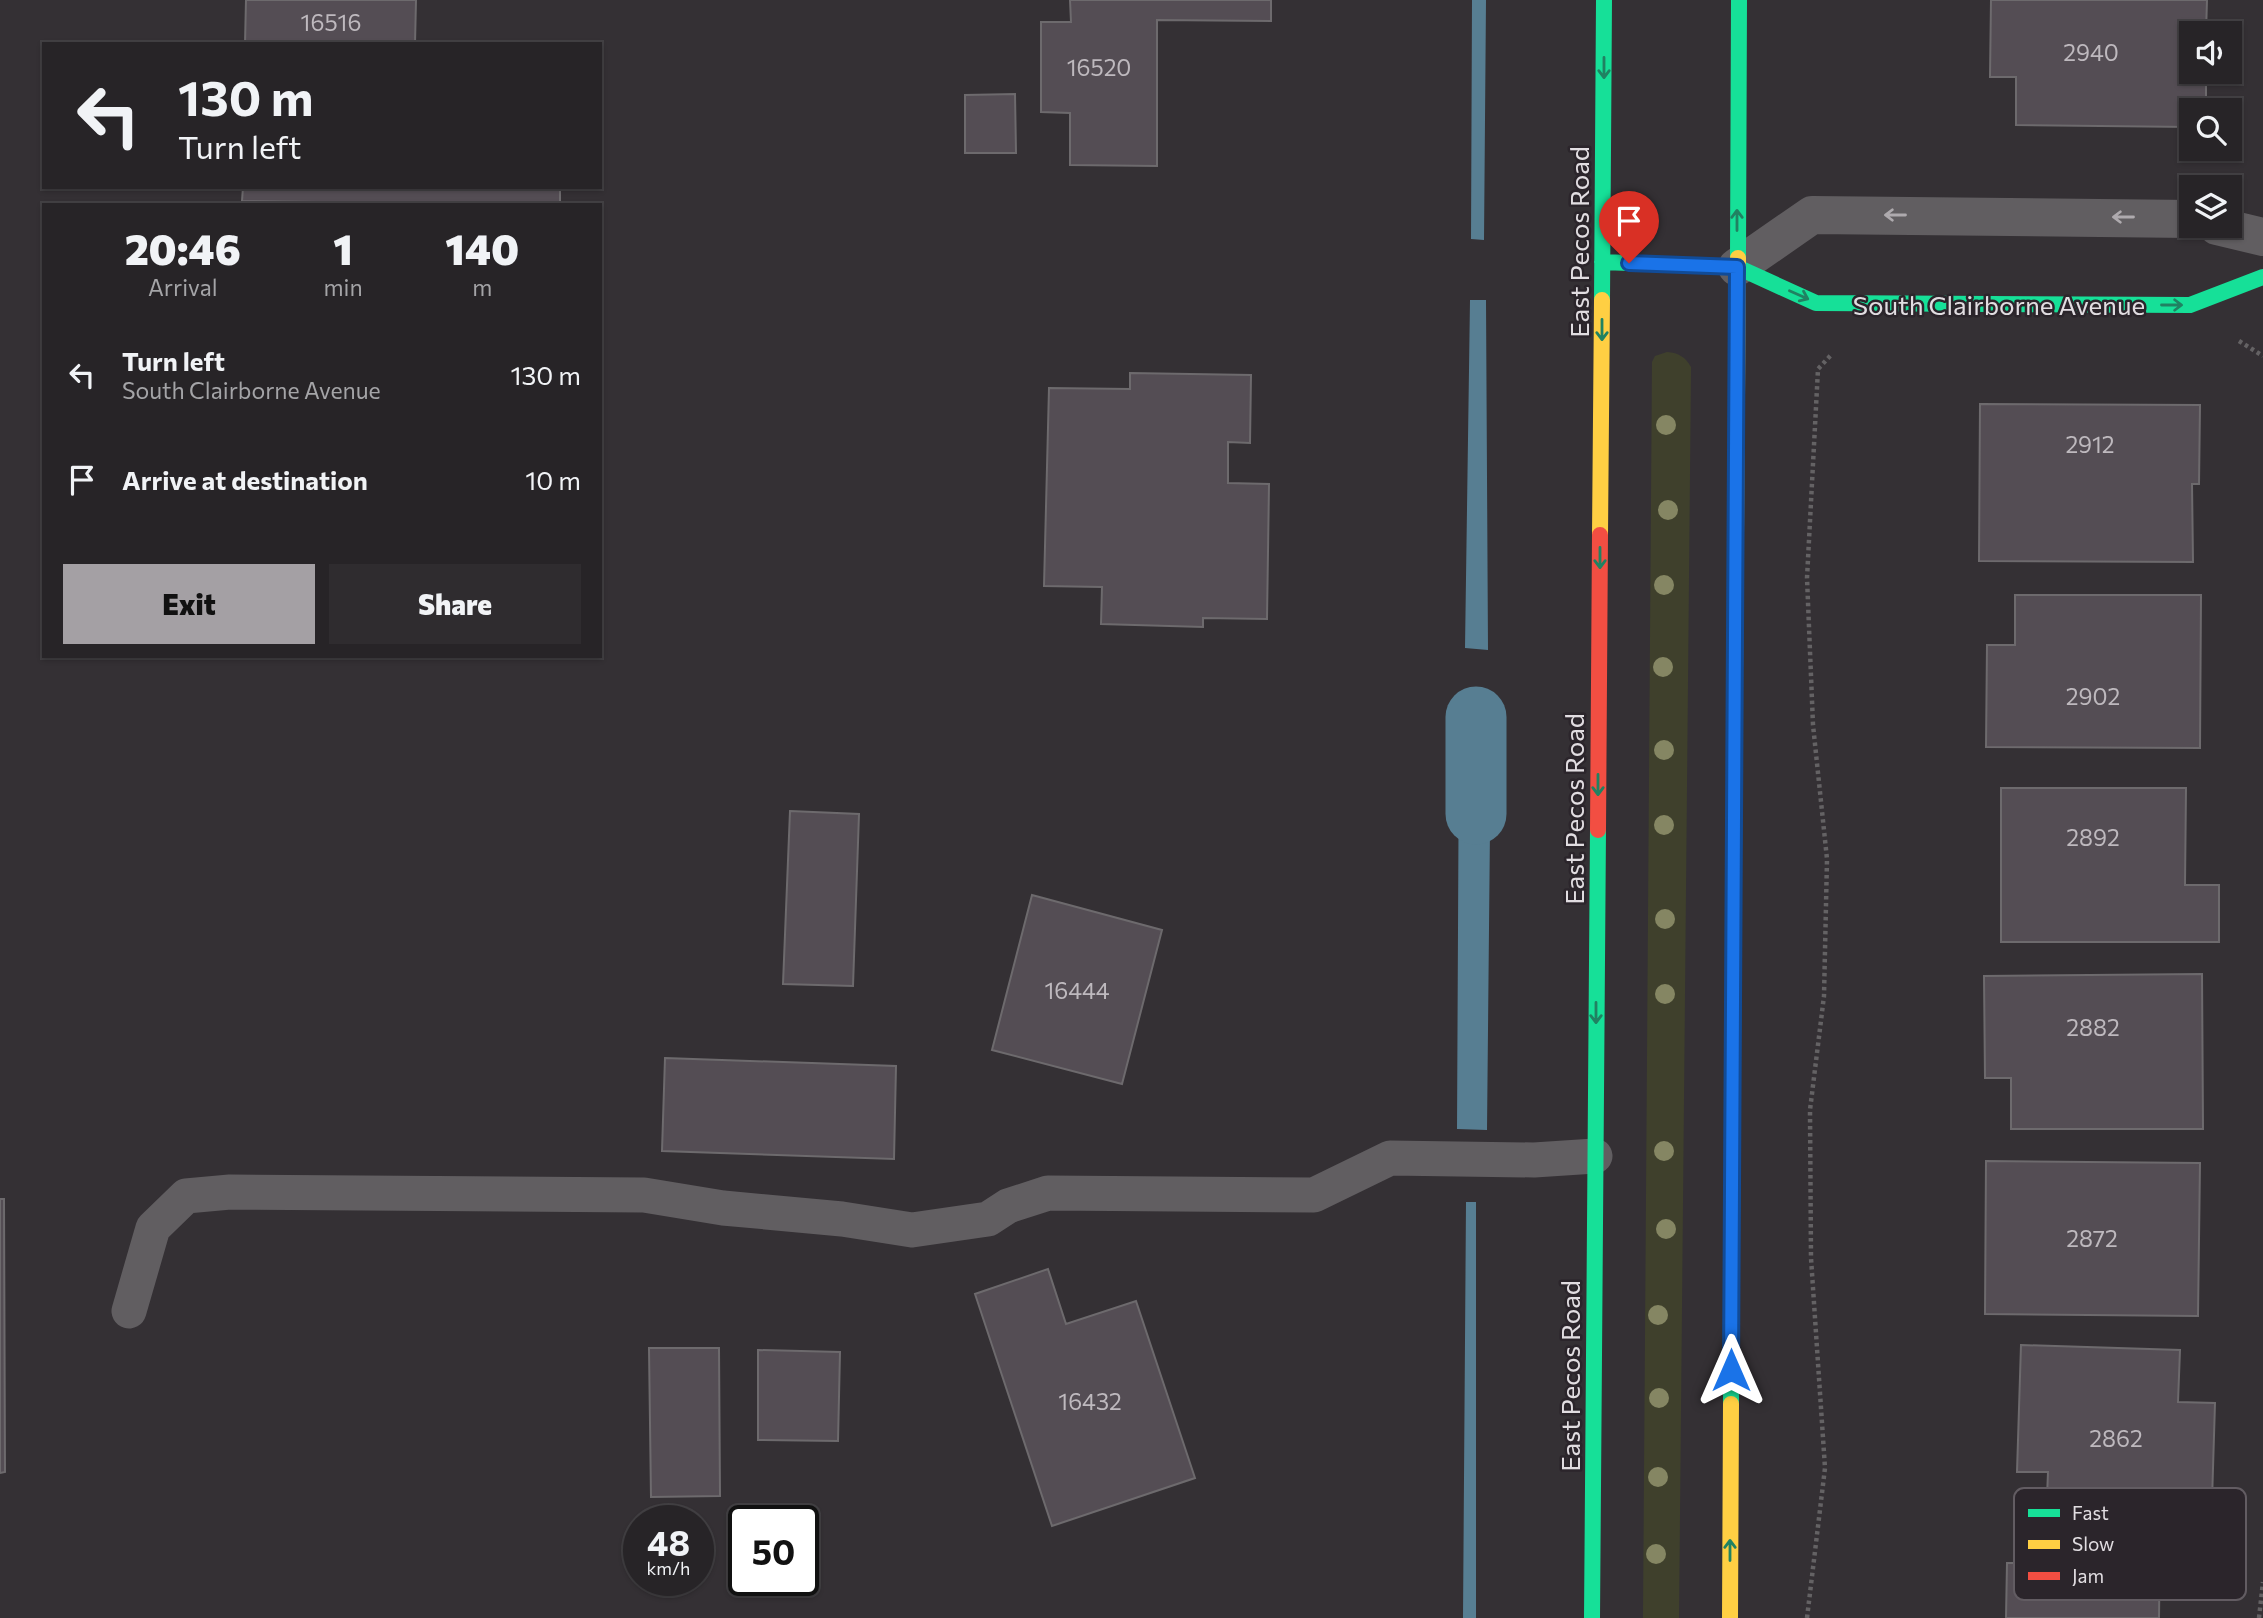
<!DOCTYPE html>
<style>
:root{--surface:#272427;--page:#2f2c2f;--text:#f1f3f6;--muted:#a4a4a7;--line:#434144;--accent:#a4a0a4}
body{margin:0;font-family:Commissioner,sans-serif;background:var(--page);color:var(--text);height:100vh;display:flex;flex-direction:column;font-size:26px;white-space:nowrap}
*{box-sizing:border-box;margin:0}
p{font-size:23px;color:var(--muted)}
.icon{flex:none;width:38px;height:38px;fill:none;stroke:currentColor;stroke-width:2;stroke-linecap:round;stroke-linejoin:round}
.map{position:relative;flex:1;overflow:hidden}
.panel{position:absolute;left:42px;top:203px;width:560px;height:455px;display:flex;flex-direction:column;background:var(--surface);border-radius:0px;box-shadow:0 2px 5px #0004,0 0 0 2px var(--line)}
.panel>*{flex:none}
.guide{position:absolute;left:42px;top:42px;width:560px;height:147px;border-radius:0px;box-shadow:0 2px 5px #0004,0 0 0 2px var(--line);background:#272427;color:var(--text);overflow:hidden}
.fabs{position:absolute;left:2179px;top:21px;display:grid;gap:14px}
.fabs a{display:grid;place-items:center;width:63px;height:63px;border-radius:0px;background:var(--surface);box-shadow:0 2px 5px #0004,0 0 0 2px var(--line);font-size:35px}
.speed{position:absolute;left:623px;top:1505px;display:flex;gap:14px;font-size:35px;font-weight:700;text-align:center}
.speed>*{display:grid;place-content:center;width:91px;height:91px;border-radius:50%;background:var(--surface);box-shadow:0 2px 5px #0004,0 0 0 2px var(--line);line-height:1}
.speed small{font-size:18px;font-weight:400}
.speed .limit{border:4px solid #111;border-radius:10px;background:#fff;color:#111}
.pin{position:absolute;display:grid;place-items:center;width:60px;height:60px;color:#fff;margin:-72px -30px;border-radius:50% 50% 50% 0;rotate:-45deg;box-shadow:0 0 7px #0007}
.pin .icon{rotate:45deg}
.me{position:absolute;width:77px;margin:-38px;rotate:0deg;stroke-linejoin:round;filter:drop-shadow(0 0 5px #0008)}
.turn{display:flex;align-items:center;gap:24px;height:147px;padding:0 21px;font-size:32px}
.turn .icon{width:91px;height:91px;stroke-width:2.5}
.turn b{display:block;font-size:49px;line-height:60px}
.eta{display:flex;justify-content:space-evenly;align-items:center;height:119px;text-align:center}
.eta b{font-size:42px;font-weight:800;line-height:49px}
.cta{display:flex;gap:14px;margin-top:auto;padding:14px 21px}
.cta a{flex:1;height:80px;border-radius:0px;background:var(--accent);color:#111;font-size:28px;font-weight:800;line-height:80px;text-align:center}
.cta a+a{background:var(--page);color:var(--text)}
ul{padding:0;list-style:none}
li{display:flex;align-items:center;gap:21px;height:105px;padding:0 21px}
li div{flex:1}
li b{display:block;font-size:26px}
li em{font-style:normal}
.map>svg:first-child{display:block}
.green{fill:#3f402c}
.water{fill:#577e92}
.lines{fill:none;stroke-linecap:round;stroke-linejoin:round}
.canal{stroke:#577e92;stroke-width:61}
.building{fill:#544d54;stroke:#6d6a6d;stroke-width:2}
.path{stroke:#646264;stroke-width:4.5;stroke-dasharray:3.5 3.5;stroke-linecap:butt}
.lane{stroke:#615e61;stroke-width:35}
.street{stroke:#615e61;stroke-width:38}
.fast{stroke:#16e098;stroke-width:16}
.slow{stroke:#ffcf43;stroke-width:16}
.jam{stroke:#f24e42;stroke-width:16}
.tree{fill:#858663}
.oneway{stroke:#208262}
.oneway2{stroke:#aeaaae}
.route-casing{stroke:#114b97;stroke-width:18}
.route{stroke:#1a73e8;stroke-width:12}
.labels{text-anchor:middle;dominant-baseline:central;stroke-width:5;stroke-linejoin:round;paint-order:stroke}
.number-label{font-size:23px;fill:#beb9be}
.street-label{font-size:26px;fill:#e1dde1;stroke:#2b252b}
.key{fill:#2b252b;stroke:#625c62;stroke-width:2}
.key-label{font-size:19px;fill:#e1dde1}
</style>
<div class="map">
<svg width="2263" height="1618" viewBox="0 0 2263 1618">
<rect width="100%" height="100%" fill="#343034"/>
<path class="green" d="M 1667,352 C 1679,353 1685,357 1691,367 L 1679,1618 L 1643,1618 L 1652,362 L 1655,356 Z"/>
<path class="water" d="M 1472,0 L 1486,0 L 1484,240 L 1471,239 Z
M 1470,300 L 1486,300 L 1488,650 L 1465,648 Z
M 1459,729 L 1491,729 L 1487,1130 L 1457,1129 Z
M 1466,1202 L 1476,1202 L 1476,1618 L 1463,1618 Z"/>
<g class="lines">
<path class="canal" d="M 1476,814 L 1476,717"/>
</g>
<path class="building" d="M 246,0 L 416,0 L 415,44 L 245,44 Z
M 1070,0 L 1271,0 L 1271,21 L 1157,20 L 1157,166 L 1070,165 L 1070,113 L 1041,112 L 1041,22 L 1071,22 Z
M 1991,0 L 2207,0 L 2206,33 L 2191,33 L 2191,72 L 2206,72 L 2206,110 L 2191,110 L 2191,127 L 2016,125 L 2016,77 L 1990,77 Z
M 1015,94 L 1016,153 L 965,153 L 965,95 Z
M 243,187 L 560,187 L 560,205 L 242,201 Z
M 1130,373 L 1251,375 L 1250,443 L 1228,442 L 1228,483 L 1269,484 L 1267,619 L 1203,618 L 1203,627 L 1101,624 L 1102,587 L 1044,586 L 1049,388 L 1130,389 Z
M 1980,404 L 2200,405 L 2199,484 L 2192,484 L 2193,562 L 1979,561 Z
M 2015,595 L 2201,595 L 2200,748 L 1986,747 L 1987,645 L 2015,645 Z
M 2001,788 L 2186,788 L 2185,885 L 2219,885 L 2219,942 L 2001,942 Z
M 790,811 L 859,814 L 853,986 L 783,984 Z
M 1032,895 L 1162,930 L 1122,1084 L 992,1050 Z
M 2202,974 L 2203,1129 L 2011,1129 L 2011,1078 L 1985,1078 L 1984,976 Z
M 665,1058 L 896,1066 L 894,1159 L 662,1151 Z
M 1986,1161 L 2200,1163 L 2198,1316 L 1985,1314 Z
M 0,1199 L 4,1199 L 5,1472 L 0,1473 Z
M 1048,1269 L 1066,1324 L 1136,1301 L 1195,1478 L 1052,1526 L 975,1294 Z
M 2021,1345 L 2180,1350 L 2178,1402 L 2215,1403 L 2212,1501 L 2047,1497 L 2048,1472 L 2017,1472 Z
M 649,1348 L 719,1348 L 720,1496 L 651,1497 Z
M 758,1350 L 840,1352 L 838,1441 L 758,1440 Z
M 2034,1533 L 2160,1535 L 2159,1618 L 2006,1618 L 2007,1563 L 2034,1563 Z"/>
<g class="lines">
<path class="path" d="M 2239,341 L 2263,356
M 1807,1618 L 1825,1468 L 1811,1258 L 1810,1110 L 1824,996 L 1827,859 L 1813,725 L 1807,578 L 1818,369 L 1832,354
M 2259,1618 L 2263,1582"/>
<path class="lane" d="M 129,1311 L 153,1228 L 186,1196 L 230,1192 L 644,1195 L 723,1208 L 842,1219 L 912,1230 L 988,1219 L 1008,1206 L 1048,1193 L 1314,1195 L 1390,1158 L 1534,1160 L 1595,1156"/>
<path class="street" d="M 2217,226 L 2263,237
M 1737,267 L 1812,215 L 2191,219"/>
<path class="fast" d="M 1738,258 L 1739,0
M 1602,262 L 1737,267 L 1816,303 L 2190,305 L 2263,277
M 1602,300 L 1604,0
M 1731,1404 L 1735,671
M 1592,1618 L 1598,830"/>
<path class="slow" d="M 1600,535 L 1602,300
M 1735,671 L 1738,258
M 1730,1618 L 1731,1404"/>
<path class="jam" d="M 1598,830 L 1600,535"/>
</g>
<g class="tree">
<circle cx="1666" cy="425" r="10"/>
<circle cx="1668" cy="510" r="10"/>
<circle cx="1664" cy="585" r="10"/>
<circle cx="1663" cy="667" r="10"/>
<circle cx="1664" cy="750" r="10"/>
<circle cx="1664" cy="825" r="10"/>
<circle cx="1665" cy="919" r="10"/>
<circle cx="1665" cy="994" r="10"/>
<circle cx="1664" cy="1151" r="10"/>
<circle cx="1666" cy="1229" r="10"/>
<circle cx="1658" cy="1315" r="10"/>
<circle cx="1659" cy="1398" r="10"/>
<circle cx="1658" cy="1477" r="10"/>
<circle cx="1656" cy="1554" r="10"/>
</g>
<defs><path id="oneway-shaft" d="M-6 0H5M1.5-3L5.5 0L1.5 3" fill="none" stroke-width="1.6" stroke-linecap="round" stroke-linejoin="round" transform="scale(1.75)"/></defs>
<g class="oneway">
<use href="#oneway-shaft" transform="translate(1604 68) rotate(90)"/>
<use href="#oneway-shaft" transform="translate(1737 220) rotate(-90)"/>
<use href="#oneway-shaft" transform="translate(1799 295) rotate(24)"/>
<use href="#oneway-shaft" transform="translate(2172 305)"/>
<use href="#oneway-shaft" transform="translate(1602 330) rotate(90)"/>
<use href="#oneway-shaft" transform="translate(1600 558) rotate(90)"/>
<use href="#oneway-shaft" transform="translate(1598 785) rotate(90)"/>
<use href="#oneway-shaft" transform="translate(1596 1013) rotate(90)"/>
<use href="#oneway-shaft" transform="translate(1730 1550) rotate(-90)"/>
</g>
<g class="oneway2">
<use href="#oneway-shaft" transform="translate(1895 215) rotate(-180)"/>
<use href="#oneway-shaft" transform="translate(2123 217) rotate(-180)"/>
</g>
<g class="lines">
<g class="route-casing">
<path id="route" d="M 1629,263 L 1737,267 L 1731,1370"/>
</g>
<use href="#route" class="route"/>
</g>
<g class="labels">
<g class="number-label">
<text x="331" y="22">16516</text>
<text x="2091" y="52">2940</text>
<text x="1099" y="67">16520</text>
<text x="2090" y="444">2912</text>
<text x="2093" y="696">2902</text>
<text x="2093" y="837">2892</text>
<text x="1077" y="990">16444</text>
<text x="2093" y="1027">2882</text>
<text x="2092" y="1238">2872</text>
<text x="1090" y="1401">16432</text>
<text x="2116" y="1438">2862</text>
</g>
<g class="street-label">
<text transform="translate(1578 242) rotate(-90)">East Pecos Road</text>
<text x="1999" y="304">South Clairborne Avenue</text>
<text transform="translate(1573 809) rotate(-90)">East Pecos Road</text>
<text transform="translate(1569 1376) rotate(-90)">East Pecos Road</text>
</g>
</g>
<rect x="2014" y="1488" width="232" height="112" rx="10" class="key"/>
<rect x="2028" y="1509" width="32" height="8" fill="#16e098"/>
<rect x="2028" y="1540" width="32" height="9" fill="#ffcf43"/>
<rect x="2028" y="1572" width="32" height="8" fill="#f24e42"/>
<g class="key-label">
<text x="2072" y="1520">Fast</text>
<text x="2072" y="1551">Slow</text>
<text x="2072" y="1583">Jam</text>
</g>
</svg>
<div class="fabs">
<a><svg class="icon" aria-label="sound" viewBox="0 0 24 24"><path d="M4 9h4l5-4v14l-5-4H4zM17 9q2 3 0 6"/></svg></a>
<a><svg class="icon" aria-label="search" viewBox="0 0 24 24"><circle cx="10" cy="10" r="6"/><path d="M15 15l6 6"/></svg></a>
<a><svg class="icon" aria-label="layers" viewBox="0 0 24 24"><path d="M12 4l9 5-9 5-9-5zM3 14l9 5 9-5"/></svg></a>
</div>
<div class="speed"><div>48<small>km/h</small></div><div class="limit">50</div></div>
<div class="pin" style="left:1629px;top:263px;background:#d93025"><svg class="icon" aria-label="arrive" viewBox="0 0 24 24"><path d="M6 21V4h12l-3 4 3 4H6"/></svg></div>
<svg class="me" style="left:1731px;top:1370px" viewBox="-20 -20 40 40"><path d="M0-17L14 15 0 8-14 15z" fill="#1a73e8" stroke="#fff" stroke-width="4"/></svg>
<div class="guide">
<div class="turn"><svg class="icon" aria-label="left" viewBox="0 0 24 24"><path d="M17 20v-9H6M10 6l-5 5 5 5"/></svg><div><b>130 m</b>Turn left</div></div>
</div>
<section class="panel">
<div class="eta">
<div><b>20:46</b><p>Arrival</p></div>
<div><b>1</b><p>min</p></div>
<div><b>140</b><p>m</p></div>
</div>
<ul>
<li><svg class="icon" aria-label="left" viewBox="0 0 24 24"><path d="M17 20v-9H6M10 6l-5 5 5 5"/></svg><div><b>Turn left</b><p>South Clairborne Avenue</p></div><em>130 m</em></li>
<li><svg class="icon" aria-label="arrive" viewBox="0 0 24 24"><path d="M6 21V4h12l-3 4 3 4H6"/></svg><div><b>Arrive at destination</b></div><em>10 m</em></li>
</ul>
<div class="cta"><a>Exit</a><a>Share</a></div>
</section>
</div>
